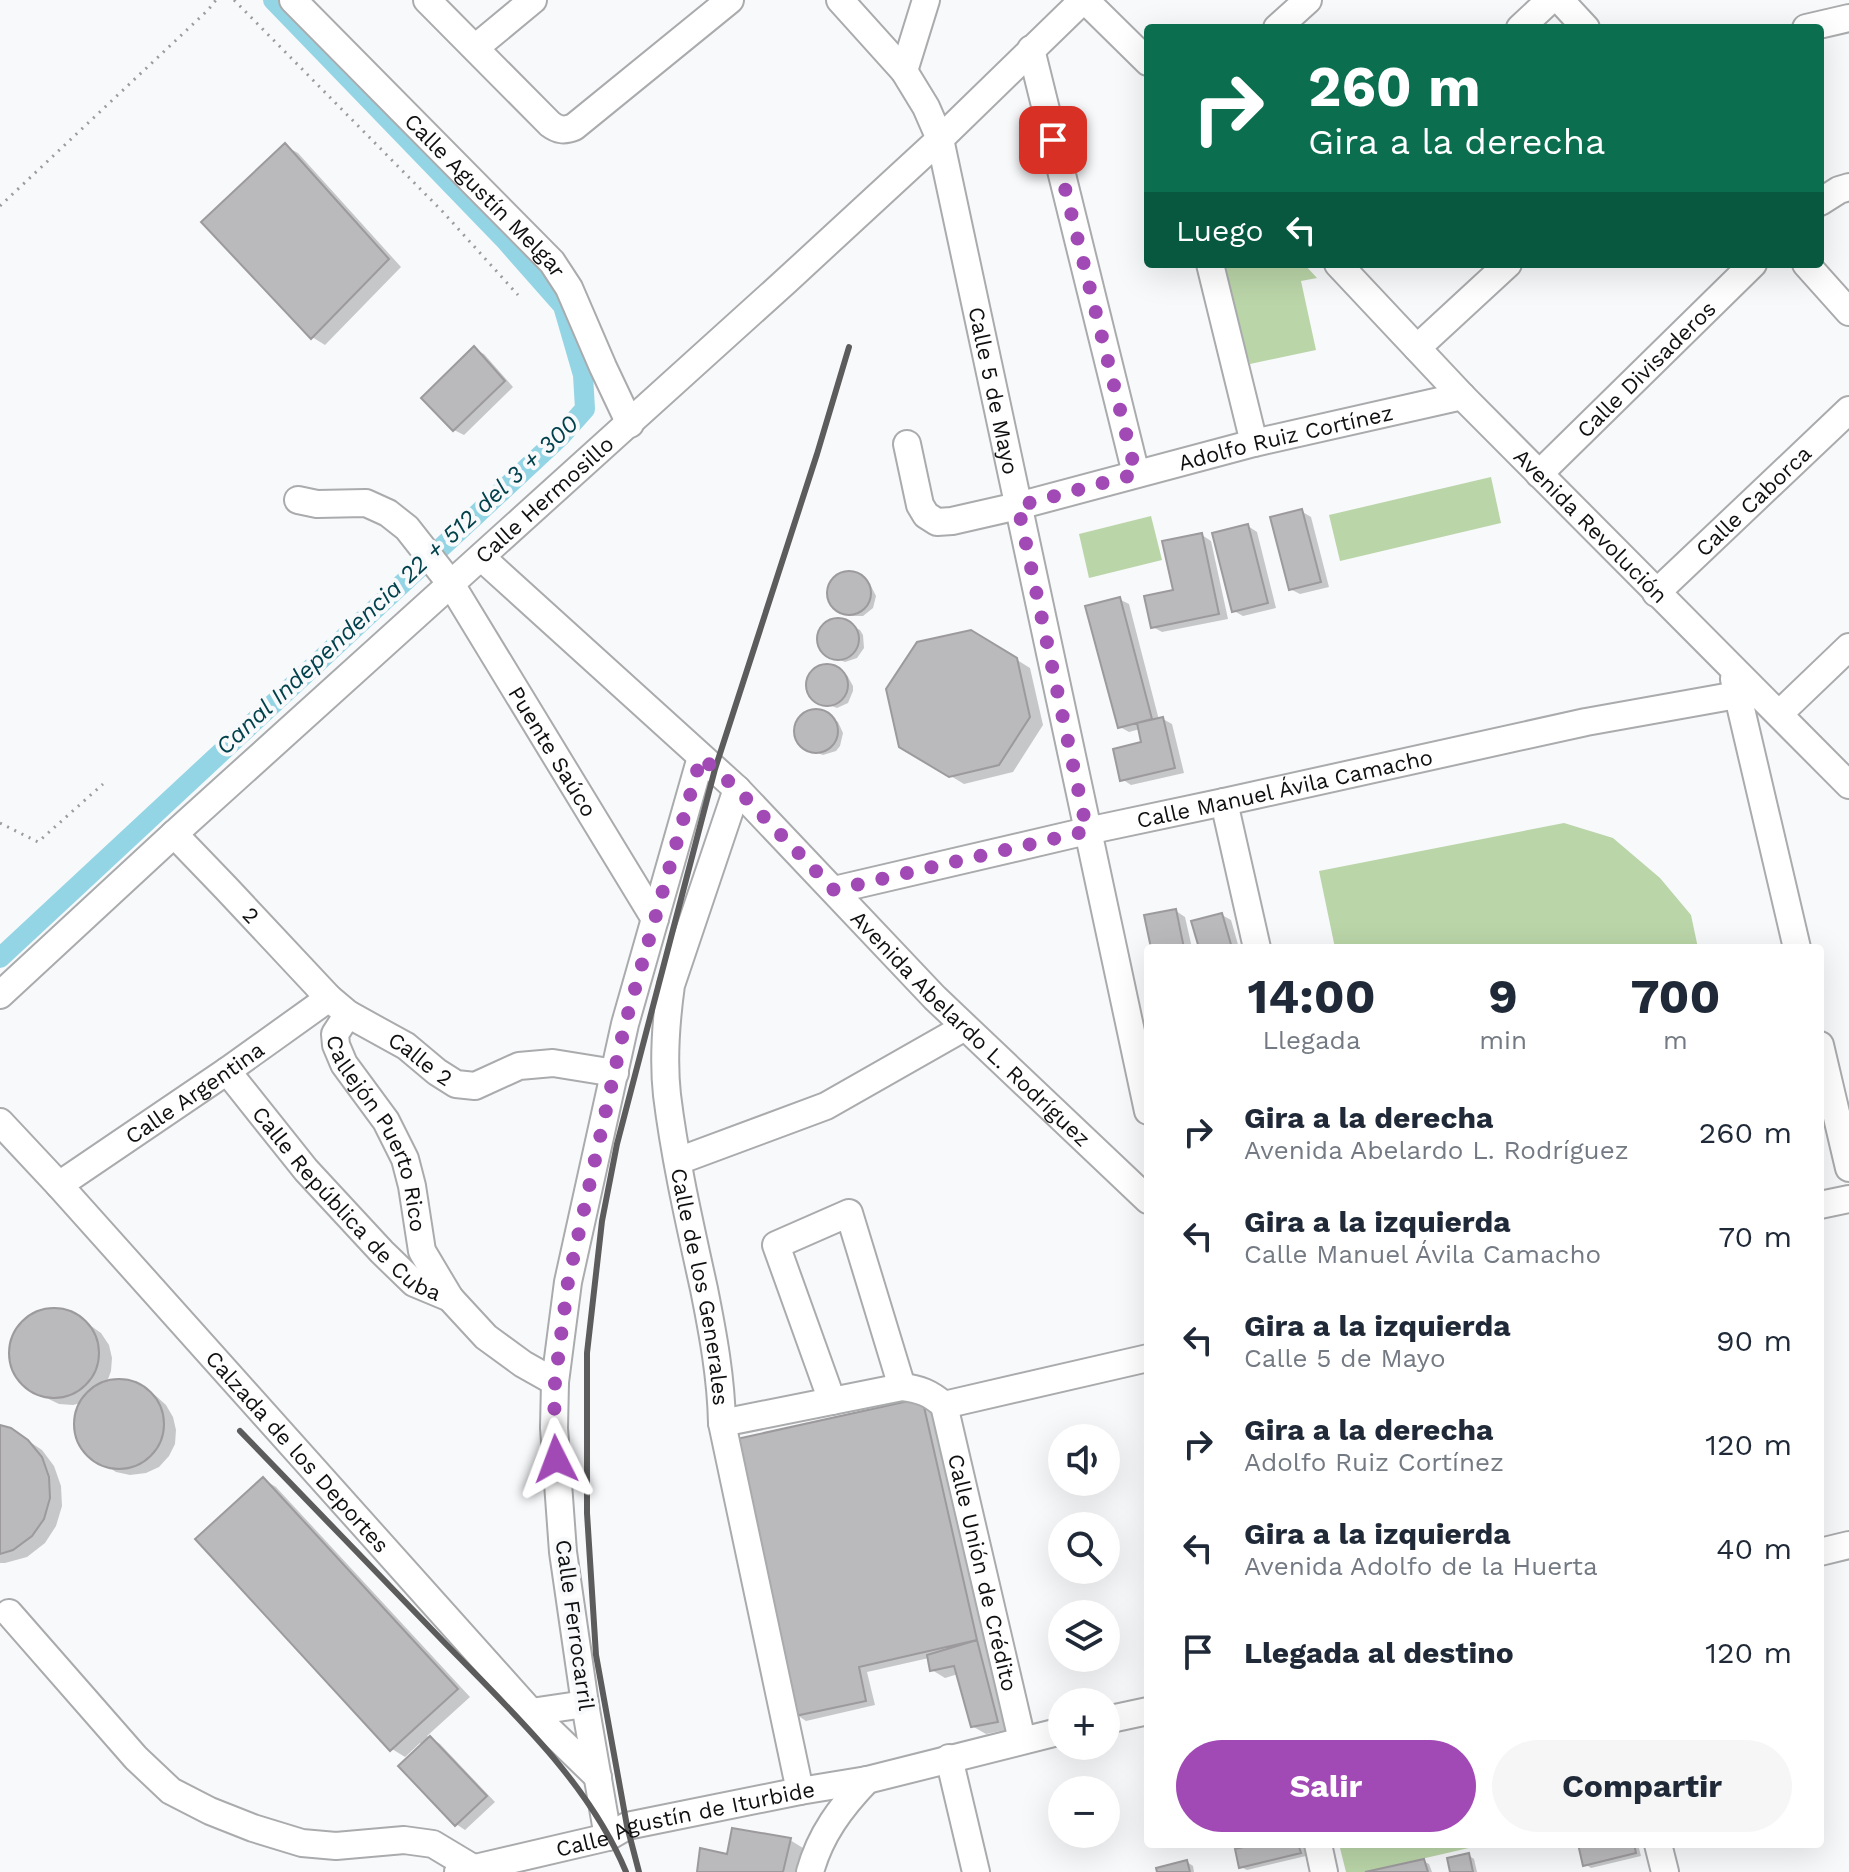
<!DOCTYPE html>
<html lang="es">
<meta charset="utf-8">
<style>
:root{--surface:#fff;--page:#f6f6f7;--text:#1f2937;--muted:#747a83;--accent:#a149b5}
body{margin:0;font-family:"Work Sans",sans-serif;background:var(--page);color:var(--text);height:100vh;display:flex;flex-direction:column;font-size:30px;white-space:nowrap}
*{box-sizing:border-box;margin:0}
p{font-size:26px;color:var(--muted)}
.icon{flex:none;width:44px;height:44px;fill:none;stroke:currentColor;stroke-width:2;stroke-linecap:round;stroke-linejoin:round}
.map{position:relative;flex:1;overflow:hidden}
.side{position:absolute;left:1144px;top:944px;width:680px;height:904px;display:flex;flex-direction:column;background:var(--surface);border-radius:8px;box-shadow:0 8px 32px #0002}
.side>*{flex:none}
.banner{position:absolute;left:1144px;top:24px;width:680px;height:244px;border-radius:8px;box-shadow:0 8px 32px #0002;background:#0b6e4f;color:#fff;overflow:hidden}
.buttons{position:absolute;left:1048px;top:1424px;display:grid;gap:16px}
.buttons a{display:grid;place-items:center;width:72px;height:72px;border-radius:50%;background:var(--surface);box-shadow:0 8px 32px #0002;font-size:40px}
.pin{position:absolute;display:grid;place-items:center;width:68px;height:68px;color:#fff;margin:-34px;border-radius:16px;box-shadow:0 4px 12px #0006}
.me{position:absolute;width:88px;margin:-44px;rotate:357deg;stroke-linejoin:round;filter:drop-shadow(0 0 6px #0008)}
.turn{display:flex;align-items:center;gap:28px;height:168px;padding:0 32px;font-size:36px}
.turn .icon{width:104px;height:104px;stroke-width:2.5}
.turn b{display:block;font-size:56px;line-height:68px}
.then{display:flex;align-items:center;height:76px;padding:0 32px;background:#0003;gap:16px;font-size:30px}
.eta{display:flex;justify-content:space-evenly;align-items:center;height:136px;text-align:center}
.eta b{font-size:48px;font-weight:700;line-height:56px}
.button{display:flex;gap:16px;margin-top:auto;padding:16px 32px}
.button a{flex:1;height:92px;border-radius:48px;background:var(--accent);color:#fff;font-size:32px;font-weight:700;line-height:92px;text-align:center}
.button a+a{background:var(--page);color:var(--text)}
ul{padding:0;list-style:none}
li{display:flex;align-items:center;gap:24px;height:104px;padding:0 32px}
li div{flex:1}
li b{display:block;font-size:30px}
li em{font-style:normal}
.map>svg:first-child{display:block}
.green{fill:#bad5a8}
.shadow{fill:#0003}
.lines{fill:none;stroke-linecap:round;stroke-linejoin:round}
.canal{stroke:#93d5e4;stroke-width:20}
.building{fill:#bab9bb;stroke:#9c9a9c;stroke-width:2}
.minor-casing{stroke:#aaabad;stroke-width:30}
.path{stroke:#9b9c9e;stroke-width:3;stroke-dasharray:2 6;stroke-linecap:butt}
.minor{stroke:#fff;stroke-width:26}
.rail{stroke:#5c5c5d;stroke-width:6}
.route{stroke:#a149b5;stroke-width:14;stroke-dasharray:0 25.2}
.labels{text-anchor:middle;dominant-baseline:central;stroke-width:8;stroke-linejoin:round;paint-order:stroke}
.street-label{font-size:22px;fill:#101011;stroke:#f8f9fb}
.water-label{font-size:24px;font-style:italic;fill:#01414c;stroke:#f8f9fb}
</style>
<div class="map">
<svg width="1849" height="1872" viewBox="0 0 1849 1872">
<rect width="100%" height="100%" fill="#f8f9fb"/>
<path class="green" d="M 1221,264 L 1304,264 L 1317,278 L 1301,281 L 1316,350 L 1250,364 Z
M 1491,477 L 1501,523 L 1340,561 L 1329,515 Z
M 1151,516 L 1162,560 L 1089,578 L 1079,534 Z
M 1564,823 L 1613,838 L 1660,878 L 1691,915 L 1698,948 L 1335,948 L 1319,871 Z
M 1339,1844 L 1486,1844 L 1365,1872 L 1346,1872 Z"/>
<path class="shadow" d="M 285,146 L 298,153 L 401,267 L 325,345 L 312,337 Z
M 474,349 L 484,354 L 513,387 L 464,435 L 454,430 L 424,398 Z
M 1301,511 L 1311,517 L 1329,587 L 1300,594 L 1290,589 Z
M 1248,526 L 1257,532 L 1276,608 L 1243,616 L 1234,611 Z
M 1202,535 L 1211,541 L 1228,619 L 1162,632 L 1153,627 L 1175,592 Z
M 846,574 L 859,576 L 866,580 L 870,584 L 876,596 L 873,608 L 863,616 L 849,616 L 832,604 L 829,591 L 831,585 L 840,575 Z
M 1119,599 L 1129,604 L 1159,720 L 1163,719 L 1172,724 L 1184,773 L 1131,785 L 1122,779 L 1143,743 L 1140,729 L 1129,732 L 1120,727 Z
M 842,620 L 860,630 L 863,635 L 864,648 L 857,658 L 845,662 L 832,657 L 822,648 L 819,636 L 825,625 L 830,621 Z
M 985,640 L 1030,668 L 1043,725 L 1013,772 L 964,784 L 901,746 Z
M 828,666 L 847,675 L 853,686 L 853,691 L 848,703 L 837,708 L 818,701 L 810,691 L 809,685 L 813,674 L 823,667 Z
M 813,710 L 820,711 L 838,722 L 843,733 L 840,746 L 836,751 L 823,755 L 810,750 L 799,741 L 796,728 L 802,716 Z
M 1176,911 L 1185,917 L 1192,948 L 1153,948 Z
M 1222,915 L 1231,920 L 1239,948 L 1201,948 Z
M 51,1309 L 64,1311 L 77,1316 L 101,1333 L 109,1345 L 112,1358 L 111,1371 L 107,1382 L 115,1380 L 129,1382 L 156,1396 L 166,1405 L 173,1417 L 176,1430 L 175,1444 L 169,1456 L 159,1467 L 146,1473 L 130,1475 L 116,1472 L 102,1463 L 89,1455 L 80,1443 L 76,1429 L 76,1414 L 81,1403 L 73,1405 L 59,1404 L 32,1391 L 21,1382 L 14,1370 L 10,1357 L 12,1343 L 17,1330 L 26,1319 L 38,1313 Z
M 922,1400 L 931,1406 L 986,1648 L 990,1650 L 1010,1729 L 986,1734 L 972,1726 L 958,1674 L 945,1678 L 932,1670 L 929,1658 L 867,1672 L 875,1705 L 806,1721 L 797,1715 Z
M 0,1427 L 24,1438 L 42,1450 L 54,1466 L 61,1486 L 62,1506 L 56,1526 L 45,1543 L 27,1557 L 5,1563 L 0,1563 Z
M 263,1479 L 276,1487 L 470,1697 L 427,1736 L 440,1744 L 495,1802 L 465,1830 L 456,1824 L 423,1746 L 420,1743 L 405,1757 L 392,1749 L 198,1539 Z
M 790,1840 L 803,1848 L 797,1872 L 699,1872 L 729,1856 Z
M 1265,1844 L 1303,1844 L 1306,1856 L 1247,1870 L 1241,1867 Z
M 1580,1844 L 1638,1844 L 1641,1856 L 1591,1868 L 1585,1864 Z
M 1468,1855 L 1474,1859 L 1477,1872 L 1452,1872 Z
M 1423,1861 L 1429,1864 L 1432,1872 L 1374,1872 Z
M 1187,1862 L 1193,1866 L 1194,1872 L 1159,1872 Z"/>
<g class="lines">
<path class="canal" d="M 0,958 L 560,437 L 585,409 L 583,375 L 563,306 L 504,239 L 273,0"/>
</g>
<path class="building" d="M 285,143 L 389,259 L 311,339 L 201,222 Z
M 474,346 L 505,381 L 453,431 L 421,398 Z
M 1302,509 L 1321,582 L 1289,590 L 1270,517 Z
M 1248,524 L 1268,603 L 1232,612 L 1212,533 Z
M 1202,533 L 1219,614 L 1151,628 L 1144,596 L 1173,590 L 1162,541 Z
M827 593a22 22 0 1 1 44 0a22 22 0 1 1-44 0Z
M 1120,597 L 1152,719 L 1118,728 L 1085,606 Z
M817 639a21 21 0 1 1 42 0a21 21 0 1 1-42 0Z
M 971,630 L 1017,658 L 1030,717 L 999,765 L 949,777 L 899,747 L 886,689 L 917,642 Z
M806 685a21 21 0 1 1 42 0a21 21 0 1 1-42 0Z
M794 731a22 22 0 1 1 44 0a22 22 0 1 1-44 0Z
M 1163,717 L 1175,768 L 1120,781 L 1113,749 L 1141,742 L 1137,723 Z
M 1176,909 L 1184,948 L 1151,948 L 1144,915 Z
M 1222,913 L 1232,948 L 1199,948 L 1191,921 Z
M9 1353a45 45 0 1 1 90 0a45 45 0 1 1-90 0Z
M74 1424a45 45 0 1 1 90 0a45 45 0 1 1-90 0Z
M 922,1398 L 977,1640 L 859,1667 L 866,1701 L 795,1716 L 732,1440 Z
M 0,1425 L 11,1428 L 28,1440 L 42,1457 L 49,1477 L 50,1498 L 44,1519 L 32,1536 L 13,1550 L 0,1554 Z
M 263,1477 L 458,1689 L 390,1751 L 195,1539 Z
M 977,1640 L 998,1722 L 971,1727 L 954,1666 L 930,1671 L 927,1655 Z
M 430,1736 L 487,1796 L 455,1826 L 398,1766 Z
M 732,1828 L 791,1838 L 783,1872 L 697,1872 L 700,1848 L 727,1854 Z
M 1256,1844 L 1298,1844 L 1301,1853 L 1239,1868 L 1235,1849 Z
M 1578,1844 L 1634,1844 L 1636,1853 L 1583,1866 Z
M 1469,1853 L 1473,1872 L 1450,1872 L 1447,1858 Z
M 1424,1859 L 1428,1872 L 1365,1872 Z
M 1187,1860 L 1190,1872 L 1157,1872 L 1156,1868 Z"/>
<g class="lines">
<g class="minor-casing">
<g id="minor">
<path id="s1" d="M 293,0 L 552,262 L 569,288 L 603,367 L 630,424"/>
<path d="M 427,0 L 550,124 C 558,130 564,131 574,127 L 730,0"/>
<path id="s2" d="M 840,0 L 904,71 L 926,107 L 940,139 L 1148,1111"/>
<path d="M 1085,0 L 1148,62"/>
<path d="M 1560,0 L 1586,28"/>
<path d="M 1277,28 L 1308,0"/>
<path d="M 1520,28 L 1550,0"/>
<path d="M 1806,28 L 1849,18"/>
<path d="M 475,48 L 533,0"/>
<path d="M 1031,49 L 1136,474"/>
<path d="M 904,71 L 926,0"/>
<path d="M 1820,202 L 1839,190 L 1849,187"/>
<path d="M 1210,264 L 1254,443"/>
<path id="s3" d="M 1338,264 L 1462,396 L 1849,785"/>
<path d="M 1806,264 L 1849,312"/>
<path d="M 1417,348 L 1508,264"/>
<path id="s4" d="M 907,444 L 920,505 L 926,515 L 937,522 L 952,521 L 1018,506 L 1254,443 L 1462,396"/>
<path id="s5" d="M 1539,474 L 1753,264"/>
<path id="s6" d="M 298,500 L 317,504 L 366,503 L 388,513 L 407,528 L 451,584 L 655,919"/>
<path id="s7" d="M 481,557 L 737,789 L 935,998 L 1148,1200"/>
<path id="s8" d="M 1656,593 L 1849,410"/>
<path d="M 1734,679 L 1797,948"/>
<path d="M 1779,714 L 1849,647"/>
<path id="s9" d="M 737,789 L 671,985 C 666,1021 663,1059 667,1095 C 675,1160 690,1225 704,1289 C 713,1334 721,1377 722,1423 L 800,1791"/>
<path d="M 1224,802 L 1257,948"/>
<path id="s10" d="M 174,834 L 226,888 L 329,998 L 348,1014 L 406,1046 L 437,1072 L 456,1084 L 475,1086 L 519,1066 L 553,1063 L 615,1073"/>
<path id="s11" d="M 834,890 L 1087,831 L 1224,802 L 1586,722 L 1737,695"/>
<path id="s12" d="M 0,995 L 174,834 L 786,281 L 940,139 L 1083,0"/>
<path id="s13" d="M 348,1014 L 335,1034 L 336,1045 L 344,1064 L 386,1121 L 405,1159 L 412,1186 L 422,1251 L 450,1298"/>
<path d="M 1820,1045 L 1849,1168"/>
<path id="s14" d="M 227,1071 L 306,1170 L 382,1252 L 414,1283 L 450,1298 L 486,1337 L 523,1364 L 555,1382"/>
<path id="s15" d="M 0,1122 L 59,1185 L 531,1712 L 598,1777"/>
<path d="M 678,1161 L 826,1106 L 965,1027"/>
<path id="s16" d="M 59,1185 L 227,1071 L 329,998"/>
<path d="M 1820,1205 L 1849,1199"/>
<path d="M 832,1401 L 776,1245 L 849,1213 L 902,1387"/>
<path id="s17" d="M 944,1405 L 1022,1740"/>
<path d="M 944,1405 L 1148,1358"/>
<path d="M 722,1423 L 902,1387 C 920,1389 930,1393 944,1405"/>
<path d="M 1820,1552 L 1849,1545"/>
<path d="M 9,1613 L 136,1758 L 171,1791 L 210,1811 L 253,1828 L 302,1843 L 336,1846 L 404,1840 L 433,1844 L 473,1868"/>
<path d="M 531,1712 L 585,1704"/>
<path d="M 1106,1720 L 1148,1711"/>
<path d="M 949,1758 L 976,1872"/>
<path d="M 608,1837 L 585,1704 L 563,1552 L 554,1428 L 555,1382 L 568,1282 L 625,1024 L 701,757"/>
<path d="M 1318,1844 L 1324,1872"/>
<path d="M 1658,1844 L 1665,1872"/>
<path id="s18" d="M 458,1872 L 608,1837 L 627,1826 L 800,1791 L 867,1780 L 1062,1731"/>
<path d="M 810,1872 C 820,1835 841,1807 867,1780"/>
</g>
</g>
<path class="path" d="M 234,0 L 443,212 L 518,295
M 0,206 L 208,10 L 216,0
M 0,823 L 38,842 L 103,784"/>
<use href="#minor" class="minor"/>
<path class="rail" d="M 240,1431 C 307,1501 375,1570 442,1640 C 509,1709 589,1782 626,1872
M 639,1872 L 627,1826 L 596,1655 L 587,1513 L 587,1353 L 602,1221 L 617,1144 L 715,769 L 817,454 L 849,347"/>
</g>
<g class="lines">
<path class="route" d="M 556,1459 L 554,1428 L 555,1382 L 568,1282 L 625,1024 L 701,757 L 737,789 L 834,890 L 1087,831 L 1018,506 L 1136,474 L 1053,140"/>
</g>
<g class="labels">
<g class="street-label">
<text stroke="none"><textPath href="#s1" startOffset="274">Calle Agustín Melgar</textPath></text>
<text stroke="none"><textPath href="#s5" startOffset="150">Calle Divisaderos</textPath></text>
<text stroke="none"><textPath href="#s2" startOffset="430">Calle 5 de Mayo</textPath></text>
<text stroke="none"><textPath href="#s4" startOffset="446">Adolfo Ruiz Cortínez</textPath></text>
<text stroke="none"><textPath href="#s12" startOffset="736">Calle Hermosillo</textPath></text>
<text stroke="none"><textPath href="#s8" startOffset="134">Calle Caborca</textPath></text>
<text stroke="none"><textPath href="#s3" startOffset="364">Avenida Revolución</textPath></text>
<text stroke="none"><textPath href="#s6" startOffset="384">Puente Saúco</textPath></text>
<text stroke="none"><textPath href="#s11" startOffset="462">Calle Manuel Ávila Camacho</textPath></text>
<text stroke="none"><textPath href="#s10" startOffset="112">2</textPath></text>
<text stroke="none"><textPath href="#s7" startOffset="680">Avenida Abelardo L. Rodríguez</textPath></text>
<text stroke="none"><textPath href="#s10" startOffset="336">Calle 2</textPath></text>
<text stroke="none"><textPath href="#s16" startOffset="164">Calle Argentina</textPath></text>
<text stroke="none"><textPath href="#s13" startOffset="134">Callejón Puerto Rico</textPath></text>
<text stroke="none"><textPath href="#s14" startOffset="180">Calle República de Cuba</textPath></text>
<text stroke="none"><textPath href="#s9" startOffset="512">Calle de los Generales</textPath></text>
<text stroke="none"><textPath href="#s15" startOffset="444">Calzada de los Deportes</textPath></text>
<text stroke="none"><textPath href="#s17" startOffset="172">Calle Unión de Crédito</textPath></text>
<text transform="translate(575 1625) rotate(82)">Calle Ferrocarril</text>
<text stroke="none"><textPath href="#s18" startOffset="234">Calle Agustín de Iturbide</textPath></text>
</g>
<g class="water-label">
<text transform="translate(397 585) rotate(-43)">Canal Independencia 22 + 512 del 3 + 300</text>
</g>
</g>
</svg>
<div class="buttons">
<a><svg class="icon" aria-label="sound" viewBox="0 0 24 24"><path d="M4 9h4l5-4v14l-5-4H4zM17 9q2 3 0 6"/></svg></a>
<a><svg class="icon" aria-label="search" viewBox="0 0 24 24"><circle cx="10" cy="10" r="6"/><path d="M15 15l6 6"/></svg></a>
<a><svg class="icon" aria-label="layers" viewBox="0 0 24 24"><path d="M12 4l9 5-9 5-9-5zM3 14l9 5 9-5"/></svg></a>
<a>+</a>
<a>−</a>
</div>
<div class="pin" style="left:1053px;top:140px;background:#d93025"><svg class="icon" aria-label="arrive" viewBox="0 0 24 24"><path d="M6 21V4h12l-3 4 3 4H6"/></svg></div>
<svg class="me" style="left:556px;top:1459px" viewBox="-20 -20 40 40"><path d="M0-17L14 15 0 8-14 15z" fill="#a149b5" stroke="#fff" stroke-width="4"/></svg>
<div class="banner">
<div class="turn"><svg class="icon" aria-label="right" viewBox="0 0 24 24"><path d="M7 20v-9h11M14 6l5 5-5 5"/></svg><div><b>260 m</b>Gira a la derecha</div></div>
<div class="then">Luego<svg class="icon" aria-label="left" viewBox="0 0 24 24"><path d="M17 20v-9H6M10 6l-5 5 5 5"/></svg></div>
</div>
<section class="side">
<div class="eta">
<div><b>14:00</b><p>Llegada</p></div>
<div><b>9</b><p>min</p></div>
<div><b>700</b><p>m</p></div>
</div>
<ul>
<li><svg class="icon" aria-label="right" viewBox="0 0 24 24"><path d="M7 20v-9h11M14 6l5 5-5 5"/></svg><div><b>Gira a la derecha</b><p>Avenida Abelardo L. Rodríguez</p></div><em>260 m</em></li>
<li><svg class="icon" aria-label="left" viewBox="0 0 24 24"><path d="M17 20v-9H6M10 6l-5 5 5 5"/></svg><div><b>Gira a la izquierda</b><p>Calle Manuel Ávila Camacho</p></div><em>70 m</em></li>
<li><svg class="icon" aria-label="left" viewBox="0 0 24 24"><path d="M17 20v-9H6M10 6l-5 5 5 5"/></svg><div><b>Gira a la izquierda</b><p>Calle 5 de Mayo</p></div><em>90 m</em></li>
<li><svg class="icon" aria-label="right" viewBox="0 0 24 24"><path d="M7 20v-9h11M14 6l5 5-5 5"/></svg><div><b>Gira a la derecha</b><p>Adolfo Ruiz Cortínez</p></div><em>120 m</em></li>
<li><svg class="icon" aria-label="left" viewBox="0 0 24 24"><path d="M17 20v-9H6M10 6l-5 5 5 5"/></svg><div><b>Gira a la izquierda</b><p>Avenida Adolfo de la Huerta</p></div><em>40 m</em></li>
<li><svg class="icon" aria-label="arrive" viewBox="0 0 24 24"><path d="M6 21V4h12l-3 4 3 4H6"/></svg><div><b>Llegada al destino</b></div><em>120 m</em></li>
</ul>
<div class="button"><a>Salir</a><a>Compartir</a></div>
</section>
</div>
